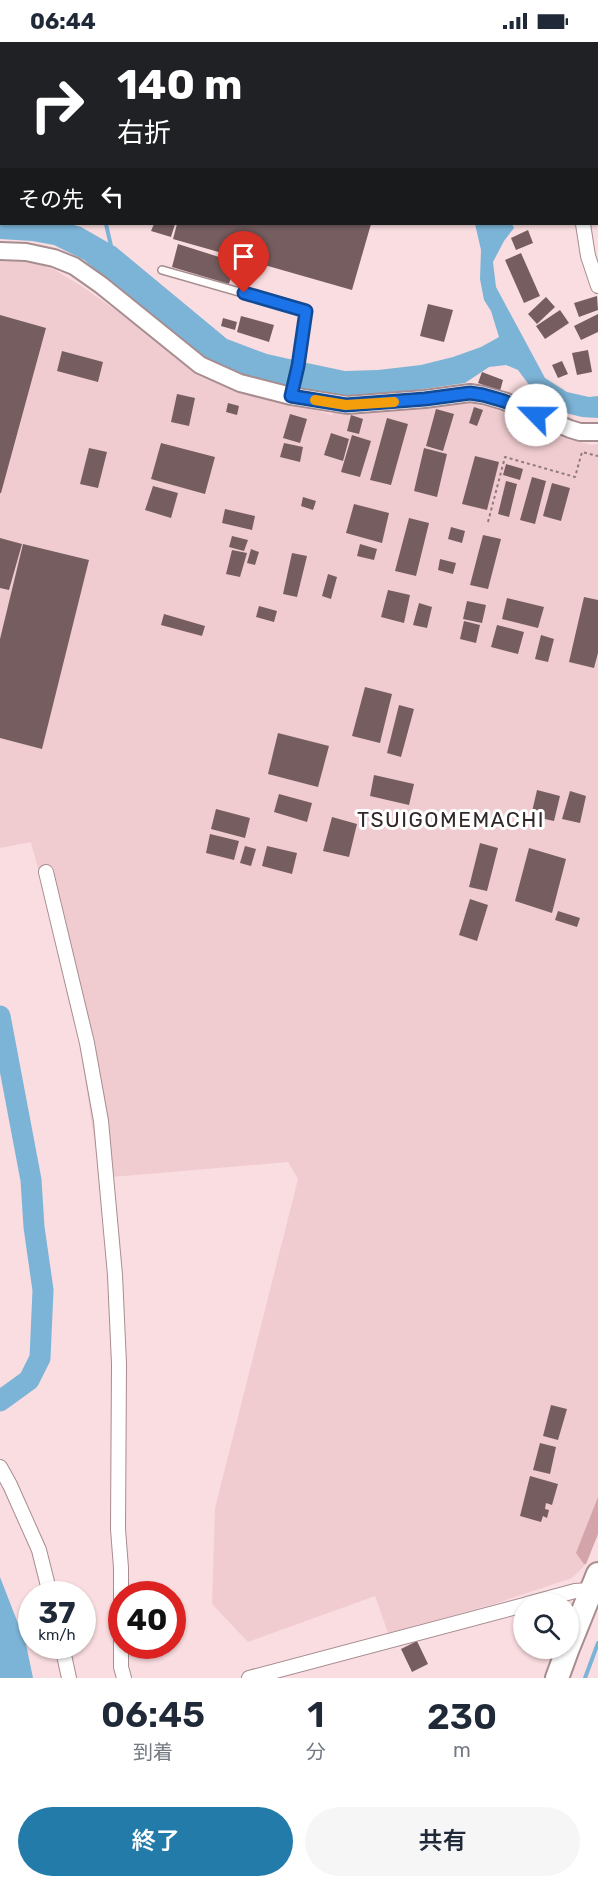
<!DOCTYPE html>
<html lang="ja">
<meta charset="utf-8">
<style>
:root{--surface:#fff;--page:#f6f6f7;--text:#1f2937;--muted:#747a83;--accent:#227ba9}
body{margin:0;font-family:Rubik,"Noto Sans JP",sans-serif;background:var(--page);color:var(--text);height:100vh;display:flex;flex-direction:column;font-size:22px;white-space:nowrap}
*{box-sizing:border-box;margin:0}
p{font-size:20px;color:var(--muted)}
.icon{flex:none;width:33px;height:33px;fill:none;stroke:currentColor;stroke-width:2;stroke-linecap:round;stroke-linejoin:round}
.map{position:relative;height:1636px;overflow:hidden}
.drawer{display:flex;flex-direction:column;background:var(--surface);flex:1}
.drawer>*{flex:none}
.banner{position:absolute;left:0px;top:0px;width:598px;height:183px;box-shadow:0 2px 4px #0004;background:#202124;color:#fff;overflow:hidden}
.tools{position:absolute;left:513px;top:1551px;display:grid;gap:12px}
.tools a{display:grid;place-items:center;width:66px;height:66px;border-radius:50%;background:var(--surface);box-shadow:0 2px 4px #0004;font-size:30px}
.speed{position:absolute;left:18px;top:1539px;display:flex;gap:12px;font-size:30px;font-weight:700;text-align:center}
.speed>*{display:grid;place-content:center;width:78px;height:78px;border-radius:50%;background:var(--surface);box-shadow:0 2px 4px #0004;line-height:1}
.speed small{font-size:15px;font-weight:400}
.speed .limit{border:9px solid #d22;background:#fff;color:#111}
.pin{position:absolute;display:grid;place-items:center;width:51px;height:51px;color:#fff;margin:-62px -26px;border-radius:50% 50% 50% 0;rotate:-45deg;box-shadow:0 0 6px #0007}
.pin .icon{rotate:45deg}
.me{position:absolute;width:66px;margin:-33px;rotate:293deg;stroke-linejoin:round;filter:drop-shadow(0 0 4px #0008)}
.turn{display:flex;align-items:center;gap:21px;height:126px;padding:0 18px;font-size:27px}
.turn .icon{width:78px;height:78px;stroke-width:2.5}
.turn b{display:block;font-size:42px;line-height:51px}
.then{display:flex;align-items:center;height:57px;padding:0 18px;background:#0003;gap:12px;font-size:22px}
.eta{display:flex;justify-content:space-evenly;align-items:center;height:102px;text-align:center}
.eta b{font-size:36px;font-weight:600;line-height:42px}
.cta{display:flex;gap:12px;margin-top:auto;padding:12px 18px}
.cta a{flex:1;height:69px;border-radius:36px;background:var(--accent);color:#fff;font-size:24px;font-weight:600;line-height:69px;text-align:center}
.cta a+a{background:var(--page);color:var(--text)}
.status{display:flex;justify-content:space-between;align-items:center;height:42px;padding:0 30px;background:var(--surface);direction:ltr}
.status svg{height:16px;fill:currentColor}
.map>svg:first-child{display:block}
.built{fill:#f0ccd0}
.green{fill:#d3a4a9}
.water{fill:#7cb4d7}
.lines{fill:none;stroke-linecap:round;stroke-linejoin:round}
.stream{stroke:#7cb4d7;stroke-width:4}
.river{stroke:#7cb4d7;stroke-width:21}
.building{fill:#765e60}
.service-casing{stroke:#a78d90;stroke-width:10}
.minor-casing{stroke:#a78d90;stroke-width:16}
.tertiary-casing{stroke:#a78d90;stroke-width:20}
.trunk-casing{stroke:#a78d90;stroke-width:26}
.path{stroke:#8e7b7d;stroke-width:2;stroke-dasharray:3 3;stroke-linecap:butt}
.service{stroke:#fff;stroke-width:7}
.minor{stroke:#fff;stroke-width:14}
.tertiary{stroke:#fff;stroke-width:16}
.trunk{stroke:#fff;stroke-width:22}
.route-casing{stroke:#114b97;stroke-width:15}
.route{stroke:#1a73e8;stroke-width:10}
.slow{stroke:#f59e0b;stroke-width:10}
.labels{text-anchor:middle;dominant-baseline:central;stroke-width:6;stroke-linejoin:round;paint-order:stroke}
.quarter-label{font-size:21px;letter-spacing:1.5px;fill:#322829;stroke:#fff}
</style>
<div class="status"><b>06:44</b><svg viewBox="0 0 49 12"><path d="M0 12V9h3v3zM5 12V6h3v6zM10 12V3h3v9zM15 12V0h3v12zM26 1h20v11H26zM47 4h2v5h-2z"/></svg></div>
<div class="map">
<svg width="598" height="1636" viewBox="0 0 598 1636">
<rect width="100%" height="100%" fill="#fadde0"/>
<path class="built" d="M 0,216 L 26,217 L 55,228 L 83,245 L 204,331 L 216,337 L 332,373 L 335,368 L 466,360 L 496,367 L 544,391 L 592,403 L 598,402 L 598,1492 L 586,1522 L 572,1536 L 494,1562 L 388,1591 L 375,1554 L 248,1600 L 212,1562 L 215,1466 L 298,1137 L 288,1120 L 100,1136 L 74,964 L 31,800 L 0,806 Z"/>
<path class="green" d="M 598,1455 L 598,1492 L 586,1522 L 584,1522 L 576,1511 Z"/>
<path class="water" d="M 0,169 L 1,169 L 2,182 L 70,182 L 81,185 L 116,205 L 227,297 L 267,312 L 307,321 L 345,329 L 378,328 L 421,323 L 453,315 L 481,305 L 499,295 L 491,269 L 484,258 L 480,237 L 481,208 L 475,182 L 512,182 L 514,186 L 504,199 L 493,220 L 496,245 L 545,336 L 567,350 L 589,355 L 598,354 L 598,376 L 582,375 L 554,368 L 541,359 L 518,328 L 506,323 L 489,325 L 465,341 L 417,348 L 338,355 L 266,341 L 216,324 L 174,294 L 84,218 L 54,203 L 32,199 L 0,197 Z
M 0,1535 L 26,1602 L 33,1636 L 0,1636 Z"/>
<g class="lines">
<path class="stream" d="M 65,0 L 65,2
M 504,0 L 505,2
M 106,182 L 111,204
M 585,1636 L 598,1601"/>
<path class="river" d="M 0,974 L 31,1138 L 34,1185 L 43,1248 L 40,1316 L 29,1338 L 0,1359"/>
</g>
<path class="building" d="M 154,182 L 175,182 L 171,195 L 151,189 Z
M 177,182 L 371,182 L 352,248 L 173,197 Z
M 528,188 L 533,201 L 516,208 L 511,196 Z
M 178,202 L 235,220 L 229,242 L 172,225 Z
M 521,211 L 540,254 L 524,261 L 505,218 Z
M 597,254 L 598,268 L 579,275 L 574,261 Z
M 546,255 L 555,265 L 537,282 L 528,272 Z
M 428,262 L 453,268 L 444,300 L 420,294 Z
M 560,268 L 569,281 L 545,297 L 536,284 Z
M 598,272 L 598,290 L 581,298 L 574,284 Z
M 0,273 L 46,286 L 1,451 L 0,451 Z
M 241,274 L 274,283 L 269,300 L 237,290 Z
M 223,276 L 237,280 L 235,288 L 221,284 Z
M 588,308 L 592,330 L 577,333 L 572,311 Z
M 62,309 L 103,320 L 98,340 L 57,329 Z
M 562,319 L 568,332 L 558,336 L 552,323 Z
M 482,330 L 503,338 L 500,349 L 478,341 Z
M 521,348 L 535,354 L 531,363 L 518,358 Z
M 177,352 L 195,356 L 189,384 L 171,380 Z
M 228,361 L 239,364 L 237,373 L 226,370 Z
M 474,365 L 483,368 L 477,384 L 469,381 Z
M 436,367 L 454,372 L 443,409 L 426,404 Z
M 290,372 L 307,377 L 300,401 L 283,396 Z
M 351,373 L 363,377 L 359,392 L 347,389 Z
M 387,376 L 408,382 L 391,443 L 370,438 Z
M 331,391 L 349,397 L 343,419 L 324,413 Z
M 352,393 L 371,399 L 360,435 L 341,430 Z
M 161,401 L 215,415 L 205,452 L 151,437 Z
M 284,401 L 303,405 L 300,420 L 280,415 Z
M 89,406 L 107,410 L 98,446 L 80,442 Z
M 424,406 L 447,412 L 437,455 L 414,449 Z
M 475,414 L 499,420 L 487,468 L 462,462 Z
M 506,422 L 523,427 L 520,438 L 503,433 Z
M 532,435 L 546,439 L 535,482 L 520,478 Z
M 506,439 L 517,442 L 509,475 L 498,472 Z
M 552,441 L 570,446 L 561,479 L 543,474 Z
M 153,444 L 178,451 L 171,476 L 145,468 Z
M 303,455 L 316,459 L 313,468 L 301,464 Z
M 354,462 L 389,471 L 382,501 L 346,491 Z
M 225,467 L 255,474 L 252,488 L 222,481 Z
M 409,476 L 429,481 L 416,534 L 395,529 Z
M 451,485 L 465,489 L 462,501 L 448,497 Z
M 483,493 L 501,497 L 488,547 L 470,543 Z
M 232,494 L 248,498 L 244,509 L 229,505 Z
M 0,496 L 22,502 L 9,548 L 0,546 Z
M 23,502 L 89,518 L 42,707 L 0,696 L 0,597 Z
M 360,502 L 377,507 L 374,518 L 357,514 Z
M 251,507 L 259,510 L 255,523 L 247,521 Z
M 232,508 L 247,511 L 240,535 L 226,532 Z
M 292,511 L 307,514 L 297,555 L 283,552 Z
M 440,517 L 456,521 L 453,532 L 438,528 Z
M 328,532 L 337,535 L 331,557 L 322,554 Z
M 388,548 L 410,553 L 404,581 L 381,575 Z
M 584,555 L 598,558 L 598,611 L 594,626 L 569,620 Z
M 507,556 L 544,565 L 538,586 L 502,577 Z
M 467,559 L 486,563 L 482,581 L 463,577 Z
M 419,561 L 432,565 L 427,586 L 413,583 Z
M 259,564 L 277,569 L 274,580 L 256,575 Z
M 164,572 L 205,584 L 202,594 L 161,583 Z
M 464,579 L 480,583 L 476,601 L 460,597 Z
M 497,583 L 524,590 L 518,612 L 491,605 Z
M 541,593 L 554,597 L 548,620 L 535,617 Z
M 365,645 L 392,652 L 380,701 L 352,694 Z
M 399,663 L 414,667 L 401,715 L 387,711 Z
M 278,691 L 329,704 L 318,745 L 268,732 Z
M 374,733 L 414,742 L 409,763 L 370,754 Z
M 537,748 L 560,754 L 554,779 L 531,774 Z
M 570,749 L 586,754 L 580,781 L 562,777 Z
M 279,752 L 312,761 L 307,780 L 274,770 Z
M 216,767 L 250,776 L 245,796 L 211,787 Z
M 332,775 L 357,782 L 349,815 L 323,809 Z
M 210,792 L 239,799 L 234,818 L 206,811 Z
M 480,801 L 498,806 L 487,849 L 469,845 Z
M 245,804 L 256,807 L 251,824 L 240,821 Z
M 267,804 L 297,811 L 292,832 L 262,824 Z
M 529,806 L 566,817 L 552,871 L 515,859 Z
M 470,857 L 488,863 L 477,899 L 459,893 Z
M 558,869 L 580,876 L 577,885 L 555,878 Z
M 551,1363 L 567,1367 L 558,1398 L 543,1394 Z
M 540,1401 L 556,1405 L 550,1432 L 533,1428 Z
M 530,1434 L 558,1442 L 552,1463 L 546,1461 L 545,1467 L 549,1468 L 547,1476 L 543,1474 L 541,1480 L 520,1474 Z
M 417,1599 L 428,1622 L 412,1630 L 401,1607 Z"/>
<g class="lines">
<g class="service-casing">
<path id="service" d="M 162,228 L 306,269 L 298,324 L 292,353"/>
</g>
<g class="minor-casing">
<path id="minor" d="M 513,0 L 513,2
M 597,104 L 598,103
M 597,150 L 598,149
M 583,182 L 588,214 L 598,244
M 46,830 L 87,1001 L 101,1079 L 115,1233 L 119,1322 L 118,1487 L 121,1526 L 121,1625 L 124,1636
M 0,1425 L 10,1443 L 39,1508 L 50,1552
M 527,1562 L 575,1549 L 590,1548
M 62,1604 L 69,1636
M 249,1636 L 524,1563"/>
</g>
<g class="tertiary-casing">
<path id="tertiary" d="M 0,209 L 26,210 L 54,216 L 74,224 L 101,243 L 200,323 L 240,341 L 291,354 L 347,363 L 425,357 L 470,351 L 483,353 L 504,359 L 570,387 L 580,390 L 598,390"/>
</g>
<g class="trunk-casing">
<path id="trunk" d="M 568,1606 L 598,1532
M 557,1636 L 568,1606"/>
</g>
<path class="path" d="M 488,480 L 505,415 L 575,435 L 582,410 L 598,414"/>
<use href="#service" class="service"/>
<use href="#minor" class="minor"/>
<use href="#tertiary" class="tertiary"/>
<use href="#trunk" class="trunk"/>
</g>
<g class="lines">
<g class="route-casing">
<path id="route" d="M 244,251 L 306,269 L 298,324 L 291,354 L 346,363 L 425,357 L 470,351 L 483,353 L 504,359 L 536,373"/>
</g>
<use href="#route" class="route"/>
<path class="slow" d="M 315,358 L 346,363 L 394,360"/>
</g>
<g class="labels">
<g class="quarter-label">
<text x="451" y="777">TSUIGOMEMACHI</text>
</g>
</g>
</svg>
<div class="tools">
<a><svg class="icon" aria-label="search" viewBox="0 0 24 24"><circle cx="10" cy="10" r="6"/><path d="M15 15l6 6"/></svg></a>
</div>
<div class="speed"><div>37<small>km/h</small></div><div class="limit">40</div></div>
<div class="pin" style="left:244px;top:251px;background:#d93025"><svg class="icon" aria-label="arrive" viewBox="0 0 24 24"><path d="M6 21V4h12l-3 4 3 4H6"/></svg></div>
<svg class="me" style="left:536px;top:373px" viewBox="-20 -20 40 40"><circle r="19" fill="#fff"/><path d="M0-13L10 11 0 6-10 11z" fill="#1a73e8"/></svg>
<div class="banner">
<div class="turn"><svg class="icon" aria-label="right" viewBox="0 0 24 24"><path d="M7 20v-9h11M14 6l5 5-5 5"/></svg><div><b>140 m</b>右折</div></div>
<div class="then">その先<svg class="icon" aria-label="left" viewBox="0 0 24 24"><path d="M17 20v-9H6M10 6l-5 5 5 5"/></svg></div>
</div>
</div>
<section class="drawer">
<div class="eta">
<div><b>06:45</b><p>到着</p></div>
<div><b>1</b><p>分</p></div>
<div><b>230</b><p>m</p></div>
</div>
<div class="cta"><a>終了</a><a>共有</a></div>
</section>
